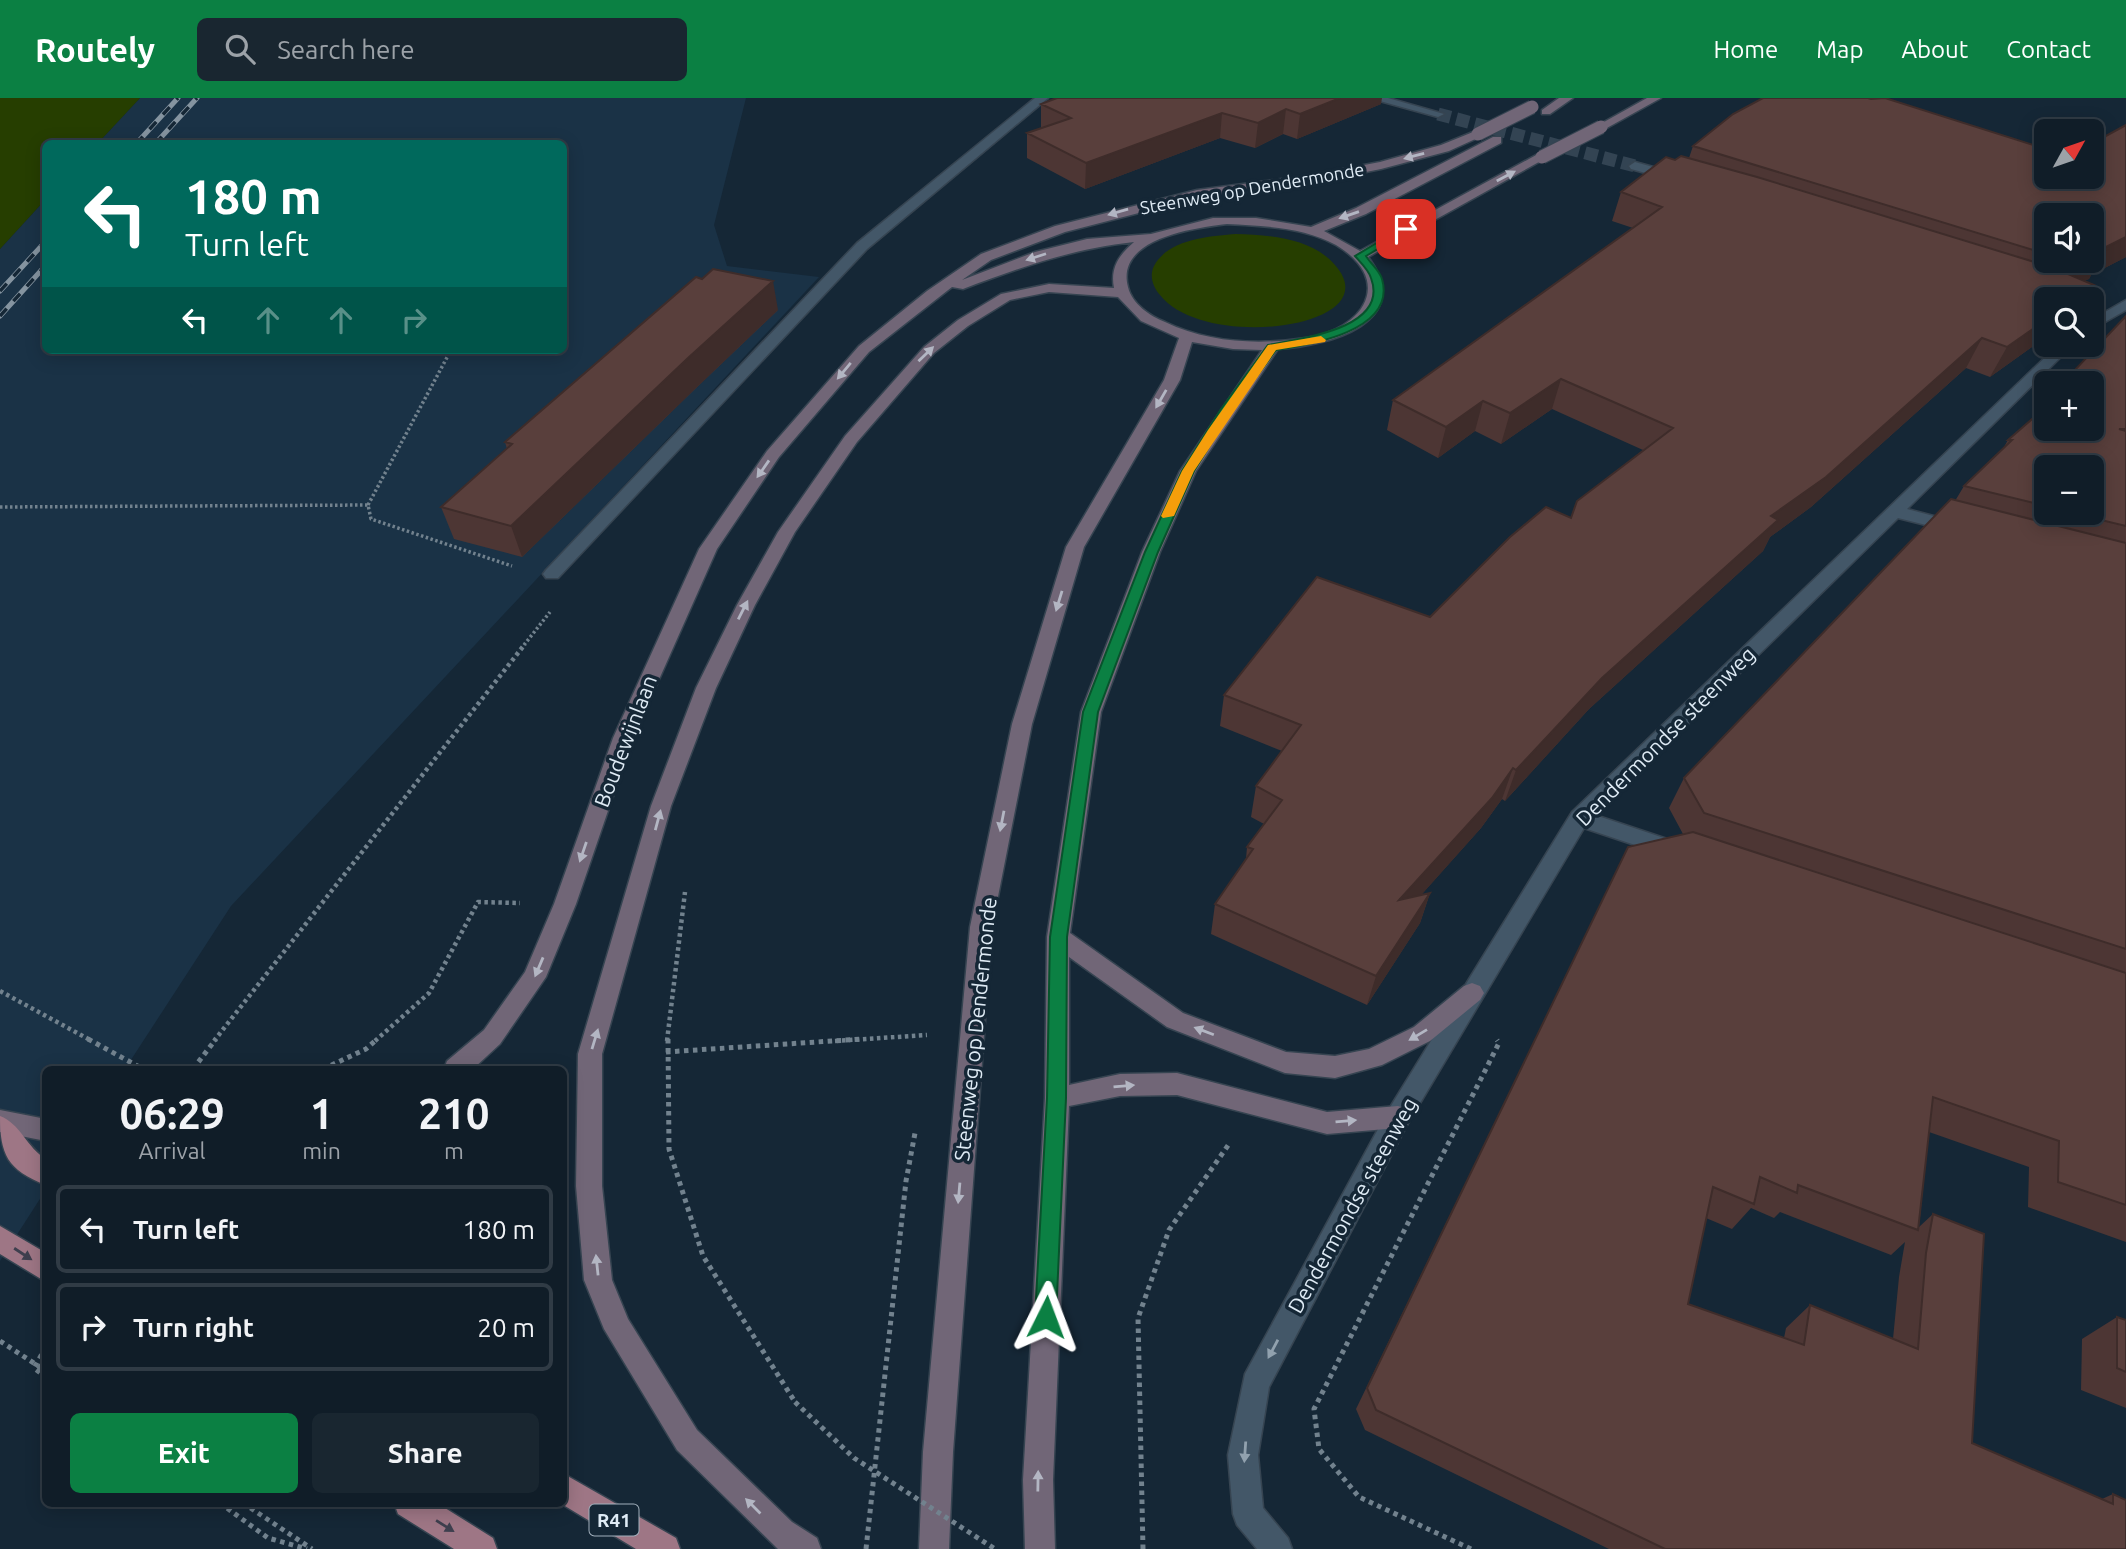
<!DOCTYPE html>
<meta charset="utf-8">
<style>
:root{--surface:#101d28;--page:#192630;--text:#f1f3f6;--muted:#9ca2a8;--line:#303b45;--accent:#0b8043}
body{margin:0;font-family:Ubuntu,sans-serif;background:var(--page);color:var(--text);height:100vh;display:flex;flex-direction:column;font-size:26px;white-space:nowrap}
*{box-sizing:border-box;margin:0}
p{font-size:23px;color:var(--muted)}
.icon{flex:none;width:38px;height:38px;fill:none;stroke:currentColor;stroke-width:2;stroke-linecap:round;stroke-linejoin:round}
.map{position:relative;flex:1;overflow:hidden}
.panel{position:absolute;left:42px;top:968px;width:525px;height:441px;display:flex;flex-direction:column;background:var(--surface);border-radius:10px;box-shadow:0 4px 18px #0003,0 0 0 2px var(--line)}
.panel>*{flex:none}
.banner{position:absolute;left:42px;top:42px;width:525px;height:214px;border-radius:10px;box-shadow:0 4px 18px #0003,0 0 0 2px var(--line);background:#00695c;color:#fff;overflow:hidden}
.needle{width:46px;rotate:50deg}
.controls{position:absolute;left:2034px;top:21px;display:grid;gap:14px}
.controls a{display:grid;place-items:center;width:70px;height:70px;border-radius:10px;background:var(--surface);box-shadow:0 4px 18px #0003,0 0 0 2px var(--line);font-size:35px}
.pin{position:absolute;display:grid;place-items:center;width:60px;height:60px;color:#fff;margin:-30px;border-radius:14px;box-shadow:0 4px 10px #0006}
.me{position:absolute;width:77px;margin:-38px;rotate:3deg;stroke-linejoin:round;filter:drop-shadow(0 0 5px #0008)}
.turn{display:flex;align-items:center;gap:24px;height:147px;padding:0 28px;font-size:32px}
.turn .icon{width:91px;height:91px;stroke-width:2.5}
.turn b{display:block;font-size:49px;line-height:60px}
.lanes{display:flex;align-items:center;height:66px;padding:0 28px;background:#0003;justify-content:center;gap:35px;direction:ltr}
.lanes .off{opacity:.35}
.eta{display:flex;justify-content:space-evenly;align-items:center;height:119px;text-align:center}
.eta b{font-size:42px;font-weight:700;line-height:49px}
.cta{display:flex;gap:14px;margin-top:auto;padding:14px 28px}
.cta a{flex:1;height:80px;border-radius:10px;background:var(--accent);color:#fff;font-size:28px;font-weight:700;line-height:80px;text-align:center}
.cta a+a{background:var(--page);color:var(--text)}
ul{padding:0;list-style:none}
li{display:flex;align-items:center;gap:21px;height:88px;margin:0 14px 10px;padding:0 14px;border:4px solid var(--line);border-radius:10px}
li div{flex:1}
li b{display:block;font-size:26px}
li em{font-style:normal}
header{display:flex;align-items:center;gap:42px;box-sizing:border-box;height:98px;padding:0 35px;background:var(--accent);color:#fff}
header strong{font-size:33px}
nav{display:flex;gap:38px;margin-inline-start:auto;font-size:24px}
.search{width:490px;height:63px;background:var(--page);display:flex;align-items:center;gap:18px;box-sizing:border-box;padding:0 24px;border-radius:10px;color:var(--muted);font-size:26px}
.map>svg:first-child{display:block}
.built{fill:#1a3246}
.green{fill:#263e00}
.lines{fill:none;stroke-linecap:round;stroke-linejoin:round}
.street-tunnel{stroke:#334453;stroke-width:13;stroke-dasharray:13 6;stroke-linecap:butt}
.lane-casing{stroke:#364451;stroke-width:3}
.street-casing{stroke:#364451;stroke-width:3}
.secondary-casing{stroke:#364451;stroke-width:3}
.primary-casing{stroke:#364451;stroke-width:3}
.path-far2{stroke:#72828e;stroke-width:3.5;stroke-dasharray:2.5 2.5;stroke-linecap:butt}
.path-far1{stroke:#72828e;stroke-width:4.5;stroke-dasharray:3.5 3.5;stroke-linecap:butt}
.path{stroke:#72828e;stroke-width:5;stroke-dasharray:4.5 4.5;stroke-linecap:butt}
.lane{fill:#435768;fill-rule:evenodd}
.street{fill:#435768;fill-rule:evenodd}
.secondary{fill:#716677;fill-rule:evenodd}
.primary{fill:#9e7685;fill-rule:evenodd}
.rail-casing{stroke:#8594a0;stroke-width:5}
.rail{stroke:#152736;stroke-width:3.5;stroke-dasharray:10;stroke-linecap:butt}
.secondary-bridge-casing{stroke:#364451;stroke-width:15;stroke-linecap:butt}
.path-bridge{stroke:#72828e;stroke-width:5;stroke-dasharray:4.5 4.5;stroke-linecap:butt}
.secondary-bridge{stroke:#716677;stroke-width:13}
.wall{fill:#4d3634;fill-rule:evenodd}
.shaded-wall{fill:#3e2c2a}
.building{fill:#593f3c;stroke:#3e2c2a;stroke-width:2}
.oneway{fill:#b3b6c3}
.oneway2{fill:#3e3f4e}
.oneway3{fill:#91a1ae}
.route{fill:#0b8043;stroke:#07532c;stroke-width:2}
.slow{fill:#f59e0b}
.labels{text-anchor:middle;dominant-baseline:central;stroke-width:7;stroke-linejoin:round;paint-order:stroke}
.far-street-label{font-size:18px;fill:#dfebf5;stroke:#152736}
.shield{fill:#152736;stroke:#a2b0bc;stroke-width:2}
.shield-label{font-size:19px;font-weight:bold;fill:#dfebf5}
.street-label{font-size:21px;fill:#dfebf5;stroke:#152736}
</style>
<header>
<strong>Routely</strong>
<div class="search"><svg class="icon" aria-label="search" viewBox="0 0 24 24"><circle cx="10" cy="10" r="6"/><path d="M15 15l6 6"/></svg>Search here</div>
<nav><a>Home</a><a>Map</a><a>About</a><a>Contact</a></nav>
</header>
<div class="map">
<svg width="2126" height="1451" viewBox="0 0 2126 1451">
<rect width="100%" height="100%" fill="#152736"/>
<path class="built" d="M 140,0 L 746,0 L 714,127 L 727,168 L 819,179 L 231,808 L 125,971 L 46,971 L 45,1093 L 0,1163 L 0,151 L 45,102 L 46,252 L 564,252 L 564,46 L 98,45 Z"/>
<path class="green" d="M 0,0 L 140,0 L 98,45 L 46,46 L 45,102 L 0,151 Z
M 1236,136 C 1269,137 1312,140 1335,167 C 1391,230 1204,254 1160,197 C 1153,189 1149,178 1154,168 C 1168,141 1210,138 1236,136 Z"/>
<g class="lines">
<path class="street-tunnel" d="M 1438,16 L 1635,68"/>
<g class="lane-casing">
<path id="lane" d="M 1035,0 L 1048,0 L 867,151 L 558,480 L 546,480 L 543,476 L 546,472 L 857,145 Z"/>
</g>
<g class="street-casing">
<path id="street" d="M 1369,0 L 1388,0 L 1444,16 L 1438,19 Z
M 1635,64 L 1682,77 L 1684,80 L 1678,84 L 1631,71 L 1629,68 Z
M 2126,202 L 2126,212 L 2091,232 L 2091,222 Z
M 2058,247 L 2073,247 L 1907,411 L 1964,426 L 1967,430 L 1964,434 L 1958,435 L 1898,420 L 1595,717 L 1685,747 L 1688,753 L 1685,759 L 1677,761 L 1584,730 L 1407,1027 L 1269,1289 L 1258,1357 L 1263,1410 L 1288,1440 L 1292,1451 L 1257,1451 L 1237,1427 L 1233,1416 L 1228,1357 L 1245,1276 L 1389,1011 L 1572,714 Z"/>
</g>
<g class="secondary-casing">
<path id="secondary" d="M 1559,0 L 1573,0 L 1550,16 L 1542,16 L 1542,12 Z
M 1647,0 L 1661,0 L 1605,31 L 1595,29 Z
M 1478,32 L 1484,36 L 1482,38 L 1449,53 L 1381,71 L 1306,86 L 1197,100 L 1065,134 L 991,162 L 962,182 L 1035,154 L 1087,141 L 1151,136 L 1213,120 L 1256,120 L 1311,129 L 1356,110 L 1493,39 L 1501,39 L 1501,45 L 1366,116 L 1324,133 L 1360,153 L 1538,56 L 1548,59 L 1368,159 C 1417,225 1327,248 1278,251 L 1196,373 L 1160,454 L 1101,614 L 1070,835 L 1183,915 L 1286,954 L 1335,958 L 1369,951 L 1414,929 L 1464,888 L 1472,885 L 1480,888 L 1484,895 L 1480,902 L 1430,943 L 1382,967 L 1335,980 L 1285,975 L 1167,929 L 1069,859 L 1069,987 L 1120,976 L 1177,975 L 1327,1014 L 1398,1008 L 1407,1011 L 1410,1019 L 1407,1027 L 1398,1030 L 1327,1036 L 1177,997 L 1120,998 L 1069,1008 L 1053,1382 L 1055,1451 L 1025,1451 L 1023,1382 L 1045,1000 L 1047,839 L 1081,614 L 1142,454 L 1180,373 L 1262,252 L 1233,251 L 1192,244 L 1180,282 L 1084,449 L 1032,626 L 992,829 L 953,1354 L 949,1451 L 919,1451 L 923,1354 L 970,829 L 1012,626 L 1066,449 L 1164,282 L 1179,240 L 1141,223 L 1118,199 L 1049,194 L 1010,202 L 968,228 L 934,255 L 857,344 L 795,434 L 755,507 L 716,590 L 671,708 L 602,956 L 602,1088 L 612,1182 L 628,1221 L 697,1332 L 792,1424 L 817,1440 L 821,1451 L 778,1451 L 677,1352 L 604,1231 L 584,1182 L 576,1088 L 578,956 L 651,708 L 696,590 L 737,507 L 778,434 L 845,338 L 924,249 L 958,222 L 1001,196 L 1049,186 L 1114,190 C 1110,170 1119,157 1134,144 C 1071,151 1022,169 963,191 L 952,189 L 869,254 L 779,359 L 717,451 L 633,640 L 576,806 L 546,879 L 500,946 L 473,971 L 444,971 L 447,963 L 484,932 L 525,874 L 554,806 L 613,640 L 699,451 L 767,353 L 859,248 L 927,193 L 981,156 L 1055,128 L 1197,92 L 1306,78 L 1380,64 L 1441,47 ZM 1227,126 C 1263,128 1304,129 1336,147 C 1396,183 1363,232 1306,240 C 1259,247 1209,245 1165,224 C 1150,218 1132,206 1128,189 C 1115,140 1195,130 1227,126 Z
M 0,1012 L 46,1021 L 46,1043 L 0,1034 Z"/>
</g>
<g class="primary-casing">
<path id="primary" d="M 0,1018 C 20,1025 27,1050 46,1061 L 46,1087 C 7,1072 0,1056 0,1018 Z
M 0,1128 L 46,1155 L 46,1184 L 0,1156 Z
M 564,1376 L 676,1440 L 680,1451 L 636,1451 L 560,1405 L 564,1405 Z
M 394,1405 L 437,1405 L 493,1440 L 497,1451 L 454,1451 L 398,1416 Z"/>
</g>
<path class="path-far2" d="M 368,407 L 451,252
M 0,409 L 368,407 L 371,421 L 512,468
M 524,547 L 550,514"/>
<path class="path-far1" d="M 0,893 L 92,943
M 214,943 L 525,546
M 375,943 L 429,895 L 478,804 L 520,805
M 667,943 L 685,794
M 835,943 L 927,937"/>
<path class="path" d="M 88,941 L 143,971
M 668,941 L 669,1051 L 703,1158 L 795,1304
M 666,954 L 862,941
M 193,971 L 216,941
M 323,971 L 366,951 L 377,941
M 46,1249 L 34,1270 L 46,1279
M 220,1405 L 268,1440 L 307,1451
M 243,1405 L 312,1451
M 866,1451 L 906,1083 L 915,1035
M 1143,1451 L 1138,1220 L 1169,1132 L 1229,1046
M 1471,1451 L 1359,1399 L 1319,1351 L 1314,1311 L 1499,945 L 1497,942"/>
<use href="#lane" class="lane"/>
<use href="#street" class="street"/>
<use href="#secondary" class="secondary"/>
<use href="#primary" class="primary"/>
<g class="rail-casing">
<path id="rail" d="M 136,46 L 178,0
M 155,46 L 197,0
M 0,193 L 46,143
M 0,218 L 46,167"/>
</g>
<use href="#rail" class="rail"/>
<g class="secondary-bridge-casing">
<path id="secondary-bridge" d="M 1478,36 L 1532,9
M 1542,59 L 1601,29"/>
</g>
<path class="path-bridge" d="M 0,1243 L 46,1273
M 795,1304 L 854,1360 L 995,1451"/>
<use href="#secondary-bridge" class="secondary-bridge"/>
</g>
<path class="wall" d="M 1763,0 L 1868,0 L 1871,1 L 1885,0 L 2046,51 L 2046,79 L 2091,79 L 2091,46 L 2126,27 L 2126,159 L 2091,177 L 2089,181 L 2083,183 L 2094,187 L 2086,201 L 2046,201 L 2046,239 L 1990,279 L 1966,270 L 1811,409 L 1770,439 L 1763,453 L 1589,611 L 1505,703 L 1502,701 L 1481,730 L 1421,797 L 1430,795 L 1420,825 L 1367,907 L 1211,836 L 1215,806 L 1246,761 L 1247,749 L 1264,726 L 1251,719 L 1256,688 L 1282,653 L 1220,628 L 1224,597 L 1317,479 L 1430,519 L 1510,439 L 1546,409 L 1571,420 L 1577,403 L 1643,352 L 1552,311 L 1501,346 L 1475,333 L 1438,360 L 1387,332 L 1393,302 L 1633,130 L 1612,123 L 1621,94 L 1666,59 L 1675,62 L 1681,58 L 1689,60 L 1693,48 L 1733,16 ZM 2046,117 L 2091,117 L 2091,163 L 2046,163 Z
M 1041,6 L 1381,6 L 1297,41 L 1283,36 L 1255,50 L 1220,40 L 1085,91 L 1027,60 L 1027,35 L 1041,30 Z
M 778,212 L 695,291 L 522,459 L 454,441 L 441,409 L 507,351 L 505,344 Z
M 2126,218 L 2126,1144 L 2028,1109 L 2029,1069 L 1929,1034 L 1919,1129 L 1933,1116 L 1972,1345 L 2102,1401 L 2113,1396 L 2126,1451 L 1609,1451 L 1365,1332 L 1356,1311 L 1628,749 L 1683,736 L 1669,710 L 1684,680 L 1955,403 L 1964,388 L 2004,349 L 2008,342 L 2091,285 L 2065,285 L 2072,275 ZM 2046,369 L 2091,415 L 2046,415 ZM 1751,1110 L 1774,1120 L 1780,1114 L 1891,1157 L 1905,1144 L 1899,1179 L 1893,1241 L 1810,1207 L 1786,1230 L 1784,1240 L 1688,1206 L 1706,1120 L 1732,1131 Z
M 2117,1219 L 2126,1222 L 2126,1310 L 2081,1292 L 2082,1241 Z"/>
<path class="shaded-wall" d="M 1340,0 L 1382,0 L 1381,6 L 1297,41 L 1300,16 Z
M 1286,11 L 1283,36 L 1255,50 L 1258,25 Z
M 1222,15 L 1220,40 L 1085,91 L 1086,65 Z
M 2126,139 L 2126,159 L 2091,177 L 2089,181 L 2055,193 L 2071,164 L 2075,163 L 2091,163 L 2091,157 Z
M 773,183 L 778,212 L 695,291 L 522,459 L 511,428 L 688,260 Z
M 2094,187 L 2086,201 L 2075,201 Z
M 2046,222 L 2046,239 L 1990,279 L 2007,249 Z
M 1982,240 L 1966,270 L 1811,409 L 1770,439 L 1763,453 L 1589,611 L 1505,703 L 1516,672 L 1602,580 L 1771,418 Z
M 1561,281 L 1552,311 L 1501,346 L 1510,315 Z
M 1483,303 L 1475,333 L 1438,360 L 1446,329 Z
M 1513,670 L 1502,701 L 1481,730 L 1390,832 L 1399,802 Z
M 1430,795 L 1420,825 L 1367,907 L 1376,878 Z"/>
<path class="building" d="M 1057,0 L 1340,0 L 1300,16 L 1286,11 L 1258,25 L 1222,15 L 1086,65 L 1027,35 L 1071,20 L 1041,6 Z
M 1763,0 L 1868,0 L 1871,1 L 1885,0 L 2046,51 L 2046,79 L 2091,79 L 2091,46 L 2126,27 L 2126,139 L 2102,151 L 2106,152 L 2091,157 L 2091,117 L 2046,117 L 2046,156 L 1693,48 L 1733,16 Z
M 1681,58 L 1757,79 L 2054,170 L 2094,187 L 2075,201 L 2046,201 L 2046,222 L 2007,249 L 1982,240 L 1826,379 L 1771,418 L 1778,422 L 1602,580 L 1516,672 L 1513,670 L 1492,700 L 1399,802 L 1430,795 L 1376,878 L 1215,806 L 1253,751 L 1247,749 L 1282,702 L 1256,688 L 1301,627 L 1224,597 L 1317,479 L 1430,519 L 1510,439 L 1546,409 L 1571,420 L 1577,403 L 1673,330 L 1561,281 L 1510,315 L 1483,303 L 1446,329 L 1393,302 L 1662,109 L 1621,94 L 1666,59 L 1675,62 Z
M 713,171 L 773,183 L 688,260 L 511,428 L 441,409 L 512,346 L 505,344 L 696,179 L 702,181 Z
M 2126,218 L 2126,331 L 2119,331 L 2126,333 L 2126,428 L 2072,415 L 2091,415 L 2091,369 L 2046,369 L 2046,408 L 1964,388 L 2012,342 L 2008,342 L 2046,309 L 2046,331 L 2091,331 L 2091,285 L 2072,285 L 2080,278 L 2072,275 Z
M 1951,401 L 2126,445 L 2126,851 L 1704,715 L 1684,680 Z
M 1693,734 L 2126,875 L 2126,1107 L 2058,1084 L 2059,1043 L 1933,999 L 1918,1132 L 1798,1087 L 1797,1095 L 1760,1079 L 1754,1106 L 1713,1089 L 1688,1206 L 1804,1247 L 1810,1207 L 1918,1251 L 1926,1155 L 1933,1116 L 1984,1136 L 1972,1345 L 2113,1406 L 2113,1396 L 2126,1402 L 2126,1451 L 1665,1451 L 1376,1312 L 1367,1290 L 1628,749 Z
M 2117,1219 L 2126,1222 L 2126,1274 L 2117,1270 Z"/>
<defs><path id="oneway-solid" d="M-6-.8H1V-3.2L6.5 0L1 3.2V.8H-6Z" transform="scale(1.75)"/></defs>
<g class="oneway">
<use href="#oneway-solid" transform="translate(1414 58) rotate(165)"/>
<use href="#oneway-solid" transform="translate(1506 78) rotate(-28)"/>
<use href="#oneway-solid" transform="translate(1118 114) rotate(164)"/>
<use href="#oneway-solid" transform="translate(1349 117) rotate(161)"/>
<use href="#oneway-solid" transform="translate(1036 159) rotate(162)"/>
<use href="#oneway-solid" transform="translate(926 256) rotate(-44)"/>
<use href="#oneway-solid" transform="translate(844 273) rotate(130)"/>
<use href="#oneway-solid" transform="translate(1161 301) rotate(120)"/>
<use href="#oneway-solid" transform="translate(763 371) rotate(125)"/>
<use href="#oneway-solid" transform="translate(1059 503) rotate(107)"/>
<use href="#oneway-solid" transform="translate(743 512) rotate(-63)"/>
<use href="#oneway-solid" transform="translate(658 722) rotate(-75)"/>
<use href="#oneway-solid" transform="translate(1002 723) rotate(101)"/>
<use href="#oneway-solid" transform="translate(583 754) rotate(109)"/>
<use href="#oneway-solid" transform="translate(539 869) rotate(113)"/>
<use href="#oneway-solid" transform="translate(1204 933) rotate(-159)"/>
<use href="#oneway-solid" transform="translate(1418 937) rotate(149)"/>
<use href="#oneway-solid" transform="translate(595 941) rotate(-73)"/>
<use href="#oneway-solid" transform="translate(1124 988) rotate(-5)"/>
<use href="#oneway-solid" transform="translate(1346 1023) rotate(-5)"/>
<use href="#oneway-solid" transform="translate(959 1095) rotate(95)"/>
<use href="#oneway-solid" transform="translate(597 1167) rotate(-96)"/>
<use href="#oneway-solid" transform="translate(1038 1383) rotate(-89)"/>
<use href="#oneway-solid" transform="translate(753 1408) rotate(-135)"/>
</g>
<g class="oneway2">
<use href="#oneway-solid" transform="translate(23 1156) rotate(33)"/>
<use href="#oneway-solid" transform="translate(445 1428) rotate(32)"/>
</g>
<g class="oneway3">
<use href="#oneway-solid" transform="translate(1273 1251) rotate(118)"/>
<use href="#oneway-solid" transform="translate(1245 1354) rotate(94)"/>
</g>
<path class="route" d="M 1403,129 L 1411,131 L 1366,158 C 1370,165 1380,173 1382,181 C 1397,233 1309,247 1276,252 L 1232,312 L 1194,373 L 1158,454 L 1098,614 L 1067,839 L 1066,1000 L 1056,1219 L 1053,1226 L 1046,1229 L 1038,1226 L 1035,1219 L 1047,1000 L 1050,839 L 1083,614 L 1145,454 L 1182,373 L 1221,311 L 1268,247 C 1298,241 1390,231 1371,180 C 1369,172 1360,164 1355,158 Z"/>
<path class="slow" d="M 1321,238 L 1326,242 L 1325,244 L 1276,252 L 1194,373 L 1174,418 L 1163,420 L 1161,418 L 1182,373 L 1208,332 L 1268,247 Z"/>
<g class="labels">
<g class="far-street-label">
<text transform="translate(1252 90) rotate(-10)">Steenweg op Dendermonde</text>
</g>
<rect class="shield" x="589.5" y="1406.5" width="49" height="31" rx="5"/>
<g class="shield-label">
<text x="614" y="1422">R41</text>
</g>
<g class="street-label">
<text transform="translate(1665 638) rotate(-45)">Dendermondse steenweg</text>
<text transform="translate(625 643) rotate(-69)">Boudewijnlaan</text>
<text transform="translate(975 931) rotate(-84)">Steenweg op Dendermonde</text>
<text transform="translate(1352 1107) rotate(-61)">Dendermondse steenweg</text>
</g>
</g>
</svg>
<div class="controls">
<a><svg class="needle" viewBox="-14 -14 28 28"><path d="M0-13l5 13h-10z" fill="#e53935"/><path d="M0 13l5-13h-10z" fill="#9ca2a8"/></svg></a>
<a><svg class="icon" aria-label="sound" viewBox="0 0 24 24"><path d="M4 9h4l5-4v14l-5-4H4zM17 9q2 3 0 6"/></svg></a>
<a><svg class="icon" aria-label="search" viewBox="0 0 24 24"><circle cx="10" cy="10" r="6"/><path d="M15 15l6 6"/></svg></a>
<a>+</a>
<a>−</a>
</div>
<div class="pin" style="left:1406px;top:131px;background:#d93025"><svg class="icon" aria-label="arrive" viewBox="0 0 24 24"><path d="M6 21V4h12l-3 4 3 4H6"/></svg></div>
<svg class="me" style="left:1046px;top:1219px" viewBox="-20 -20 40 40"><path d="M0-17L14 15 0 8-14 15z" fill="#0b8043" stroke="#fff" stroke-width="4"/></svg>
<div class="banner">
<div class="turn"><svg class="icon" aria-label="left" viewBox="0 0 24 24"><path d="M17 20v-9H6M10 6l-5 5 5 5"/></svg><div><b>180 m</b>Turn left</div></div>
<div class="lanes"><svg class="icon" aria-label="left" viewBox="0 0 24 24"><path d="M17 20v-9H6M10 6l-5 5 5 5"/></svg><svg class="icon off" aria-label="ahead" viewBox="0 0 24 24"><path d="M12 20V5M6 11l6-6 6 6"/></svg><svg class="icon off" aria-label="ahead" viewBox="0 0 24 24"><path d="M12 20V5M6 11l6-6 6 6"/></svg><svg class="icon off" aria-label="right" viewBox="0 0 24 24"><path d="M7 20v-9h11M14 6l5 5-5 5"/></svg></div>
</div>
<section class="panel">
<div class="eta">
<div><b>06:29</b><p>Arrival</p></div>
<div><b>1</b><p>min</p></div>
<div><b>210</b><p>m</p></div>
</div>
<ul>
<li><svg class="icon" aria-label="left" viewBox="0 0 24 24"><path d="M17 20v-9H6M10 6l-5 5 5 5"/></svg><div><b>Turn left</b></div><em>180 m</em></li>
<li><svg class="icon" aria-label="right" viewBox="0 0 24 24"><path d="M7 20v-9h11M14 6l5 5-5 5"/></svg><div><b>Turn right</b></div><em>20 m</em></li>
</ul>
<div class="cta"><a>Exit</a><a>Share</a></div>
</section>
</div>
